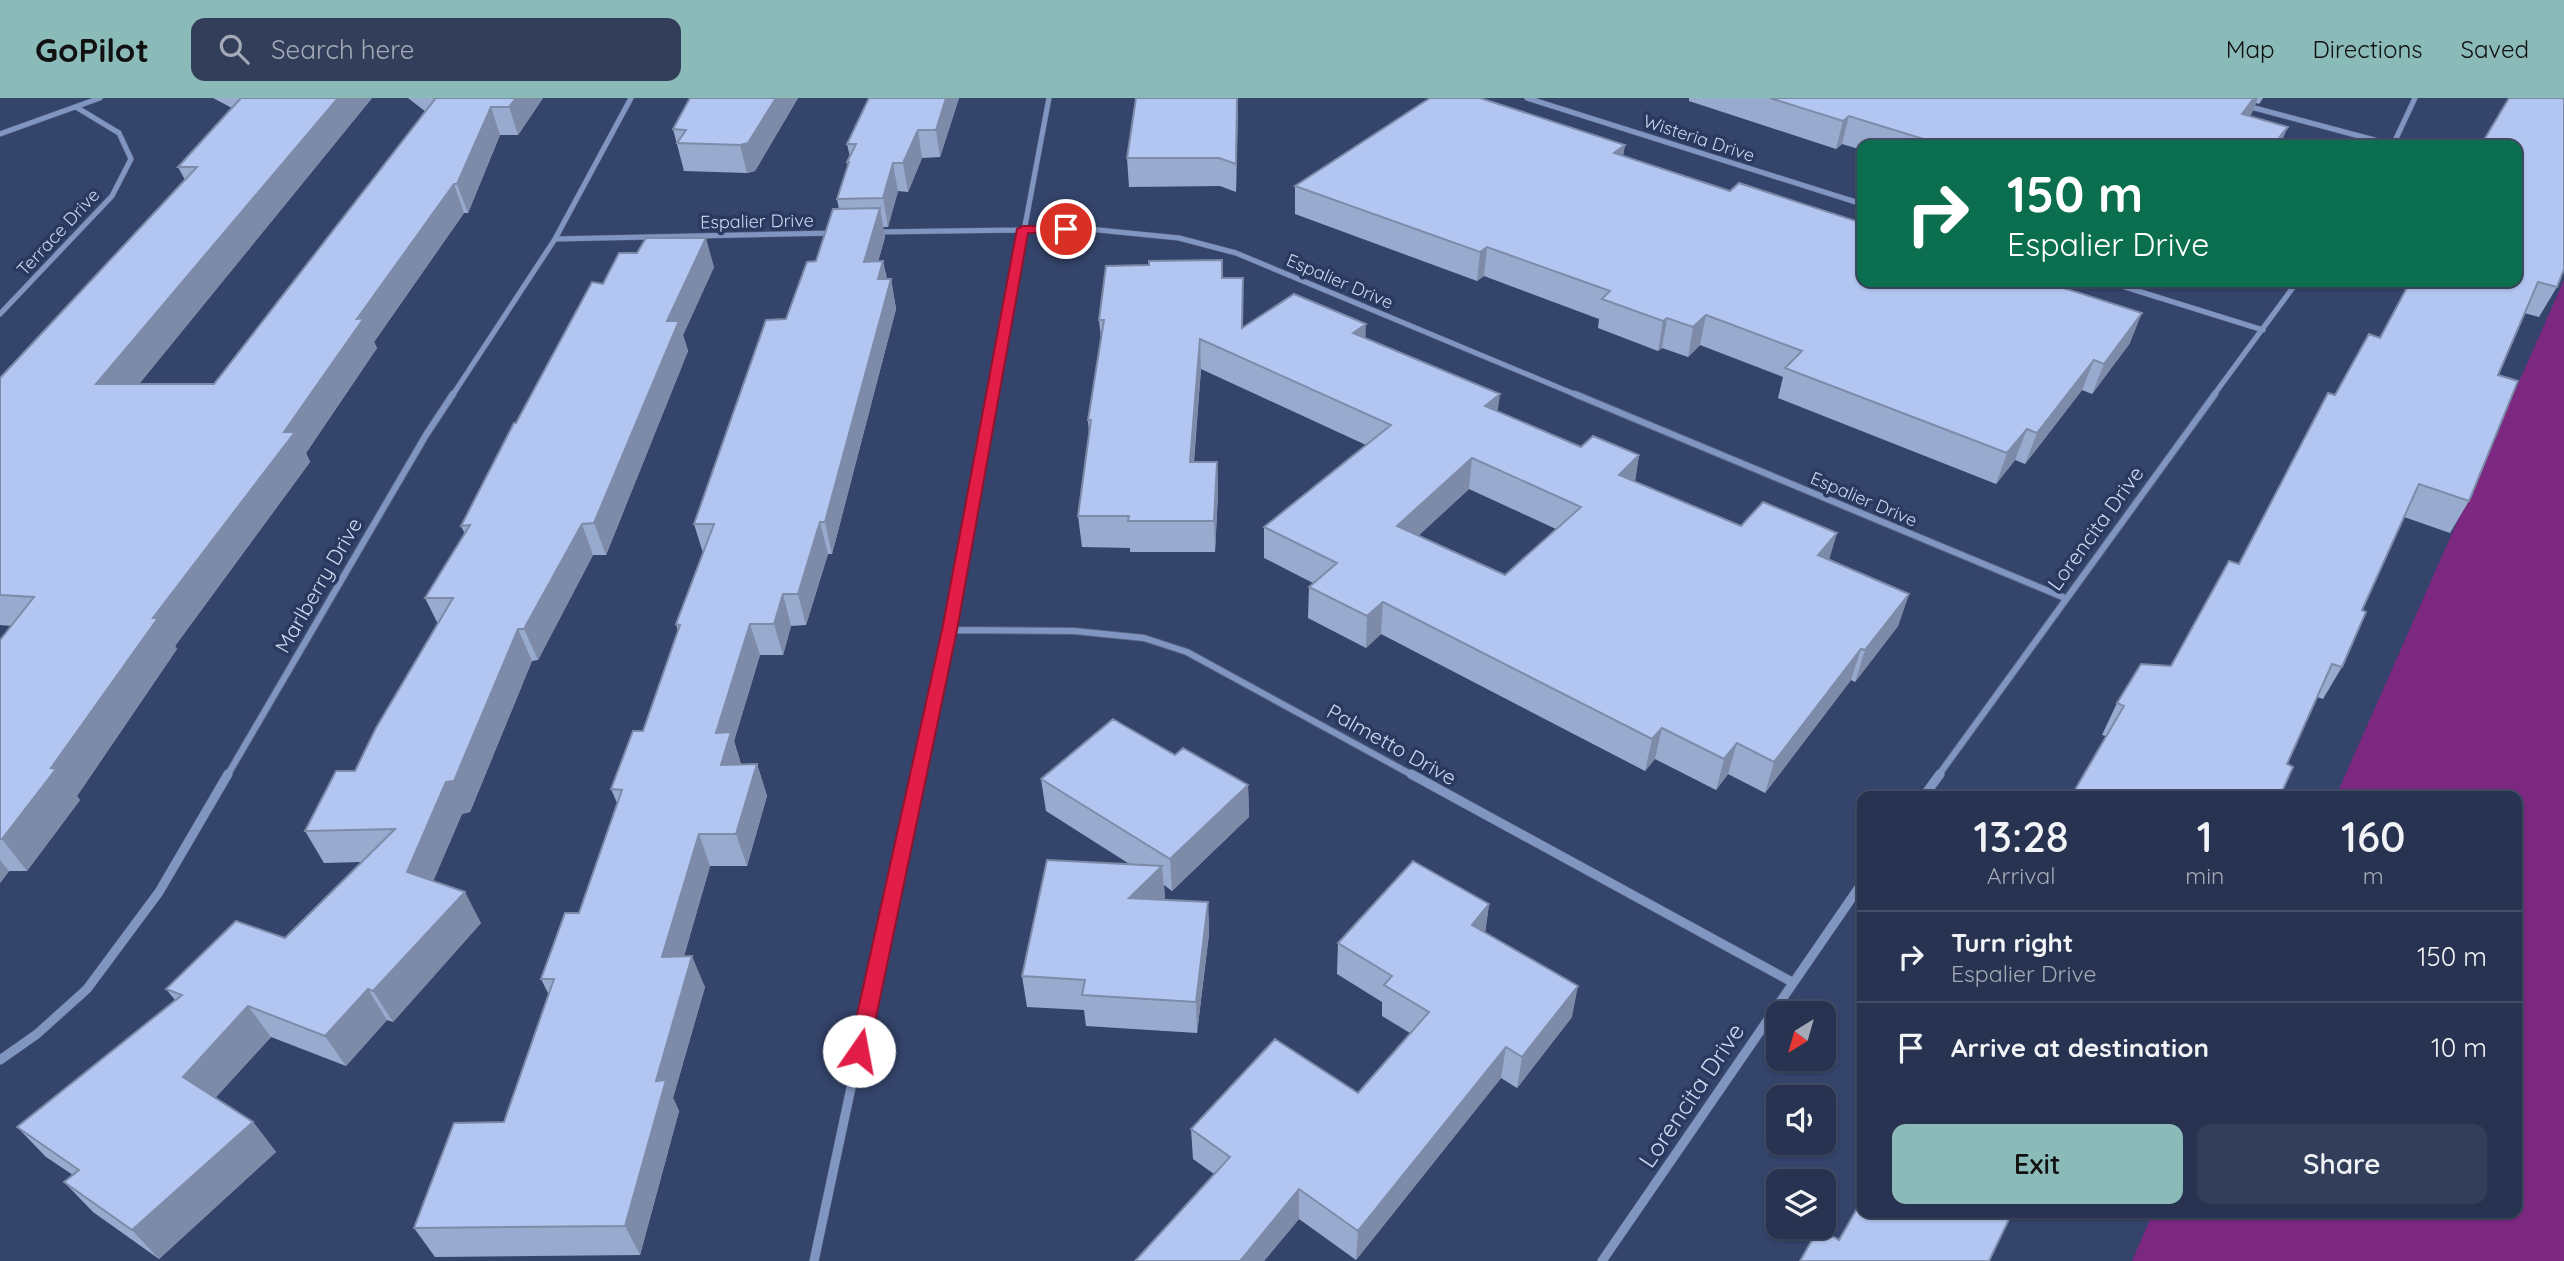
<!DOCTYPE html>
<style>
:root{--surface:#273350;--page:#333f5a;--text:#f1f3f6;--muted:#a4aab7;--line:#434e67;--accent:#8bbbb9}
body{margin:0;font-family:Quicksand,sans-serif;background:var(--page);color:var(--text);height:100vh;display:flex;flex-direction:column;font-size:26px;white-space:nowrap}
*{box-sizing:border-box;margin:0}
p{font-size:23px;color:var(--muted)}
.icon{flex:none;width:38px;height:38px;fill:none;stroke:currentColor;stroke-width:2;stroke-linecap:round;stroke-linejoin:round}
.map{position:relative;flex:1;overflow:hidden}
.sheet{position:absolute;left:1857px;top:693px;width:665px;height:427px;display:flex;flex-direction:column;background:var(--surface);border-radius:14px;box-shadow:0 2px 5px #0004,0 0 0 2px var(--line)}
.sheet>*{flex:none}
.guide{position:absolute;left:1857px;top:42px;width:665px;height:147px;border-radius:14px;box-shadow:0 2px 5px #0004,0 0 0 2px var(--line);background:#0b6e4f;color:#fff;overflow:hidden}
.needle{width:46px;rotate:217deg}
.tools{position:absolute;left:1766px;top:903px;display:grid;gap:14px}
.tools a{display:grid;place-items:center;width:70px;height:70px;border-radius:14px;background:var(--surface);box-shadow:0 2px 5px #0004,0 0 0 2px var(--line);font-size:35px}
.pin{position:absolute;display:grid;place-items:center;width:60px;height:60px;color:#fff;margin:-30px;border:4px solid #fff;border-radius:50%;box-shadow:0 2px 7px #0007}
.me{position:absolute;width:77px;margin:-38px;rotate:12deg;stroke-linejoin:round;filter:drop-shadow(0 0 5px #0008)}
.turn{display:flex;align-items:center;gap:24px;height:147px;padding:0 35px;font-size:32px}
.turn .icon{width:91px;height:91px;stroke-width:2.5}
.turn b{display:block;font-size:49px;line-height:60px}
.eta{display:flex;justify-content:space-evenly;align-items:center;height:119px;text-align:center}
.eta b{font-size:42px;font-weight:600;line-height:49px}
.action{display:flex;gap:14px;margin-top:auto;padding:14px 35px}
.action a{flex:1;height:80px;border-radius:14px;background:var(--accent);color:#111;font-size:28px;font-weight:600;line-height:80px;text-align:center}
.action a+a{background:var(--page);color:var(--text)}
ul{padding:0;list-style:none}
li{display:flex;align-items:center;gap:21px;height:91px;padding:0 35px;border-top:2px solid var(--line)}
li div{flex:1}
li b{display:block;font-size:26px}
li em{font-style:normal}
header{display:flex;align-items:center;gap:42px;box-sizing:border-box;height:98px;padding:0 35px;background:var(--accent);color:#111}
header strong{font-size:33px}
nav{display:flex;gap:38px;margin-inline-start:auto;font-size:24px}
.search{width:490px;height:63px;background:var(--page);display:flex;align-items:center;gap:18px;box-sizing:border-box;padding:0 24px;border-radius:14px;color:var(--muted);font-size:26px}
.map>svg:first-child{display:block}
.green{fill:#7c2780}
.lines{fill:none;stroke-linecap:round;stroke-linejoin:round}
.street-far2-casing{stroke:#546282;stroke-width:6}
.street-far1-casing{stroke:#546282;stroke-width:8}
.street-casing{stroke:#546282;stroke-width:10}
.street-far2{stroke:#8195c1;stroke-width:5}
.street-far1{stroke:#8195c1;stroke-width:6}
.street{stroke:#8195c1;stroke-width:9}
.wall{fill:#99aacf;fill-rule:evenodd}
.shaded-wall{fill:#7d8ba9}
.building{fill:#b2c6f1;stroke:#7d8ba9;stroke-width:2;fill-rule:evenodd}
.route{fill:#e11d48;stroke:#92132f;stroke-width:2}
.labels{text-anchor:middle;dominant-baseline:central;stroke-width:7;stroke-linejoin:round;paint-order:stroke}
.far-street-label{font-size:18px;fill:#cdd8f0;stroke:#2a395f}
.street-label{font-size:21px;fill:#cdd8f0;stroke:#2a395f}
.near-street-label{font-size:24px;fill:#cdd8f0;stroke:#2a395f}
</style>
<header>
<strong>GoPilot</strong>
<div class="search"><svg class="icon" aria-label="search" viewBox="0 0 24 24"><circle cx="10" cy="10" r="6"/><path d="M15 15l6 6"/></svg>Search here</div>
<nav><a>Map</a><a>Directions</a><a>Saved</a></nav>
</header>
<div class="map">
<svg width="2564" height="1163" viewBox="0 0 2564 1163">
<rect width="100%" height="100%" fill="#34446b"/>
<path class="green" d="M 2564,182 L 2564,1163 L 2132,1163 L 2153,1115 L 2516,1115 L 2516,698 L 2336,698 Z"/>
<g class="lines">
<g class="street-far2-casing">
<path id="street-far2" d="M 1527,0 L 1862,106
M 2247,8 L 2393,47 L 2415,0
M 0,36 L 100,0
M 877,134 L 1088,131 L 1179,140 L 1236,155 L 1579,298
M 555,141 L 834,135
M 2109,184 L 2263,232
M 0,216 L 112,98 L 131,61 L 119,35 L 76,9
M 452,298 L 555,141 L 631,0
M 993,298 L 1049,0
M 2213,298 L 2297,184"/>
</g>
<g class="street-far1-casing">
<path id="street-far1" d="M 1575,296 L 2065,500
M 949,532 L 1074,533 L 1144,540 L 1187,554 L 1414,678
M 227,678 L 426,337 L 453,296
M 918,678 L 949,532 L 993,296
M 1938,678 L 2215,296"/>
</g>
<g class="street-casing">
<path id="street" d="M 1411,676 L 1792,884
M 1924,698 L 1940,676
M 0,962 L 37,936 L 87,891 L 159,794 L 228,676
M 814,1163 L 918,676
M 1602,1163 L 1862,785"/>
</g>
<use href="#street-far2" class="street-far2"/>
<use href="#street-far1" class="street-far1"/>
<use href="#street" class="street"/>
</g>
<path class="wall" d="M 213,0 L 372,0 L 139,286 L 214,286 L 426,14 L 408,0 L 543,0 L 518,37 L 500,37 L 468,115 L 464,115 L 374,244 L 377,250 L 306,355 L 310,364 L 175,548 L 177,551 L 77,698 L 80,702 L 27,773 L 9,773 L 0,785 L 0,542 L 11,528 L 0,527 L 0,280 L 185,82 L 178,69 L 232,10 Z
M 690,0 L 798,0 L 755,73 L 747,75 L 684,73 L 673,31 Z
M 959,0 L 940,59 L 922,60 L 908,94 L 898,93 L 888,129 L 883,129 L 885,139 L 878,164 L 883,163 L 887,181 L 891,181 L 896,211 L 832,456 L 828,456 L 806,527 L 791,528 L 783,557 L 760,557 L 734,643 L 741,666 L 757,666 L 767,698 L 747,768 L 710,768 L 684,858 L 705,889 L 673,1000 L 679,1013 L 640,1157 L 435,1159 L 414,1130 L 504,1024 L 549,897 L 541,881 L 579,815 L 617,705 L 611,691 L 643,633 L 678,533 L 676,526 L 703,455 L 694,426 L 786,221 L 816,163 L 839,111 L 837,101 L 848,69 L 847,64 L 850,59 L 847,46 Z
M 1136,0 L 1238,0 L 1236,94 L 1220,88 L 1129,89 L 1127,60 Z
M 1689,0 L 2263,0 L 2259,6 L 2256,5 L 2250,18 L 2280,47 L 1862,47 L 1862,52 L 1842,46 L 1836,51 L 1689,3 Z
M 1625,47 L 1623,57 L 2130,245 L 2092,296 L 2082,292 L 2025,366 L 2015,362 L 1996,386 L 1778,300 L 1783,279 L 1700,247 L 1688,259 L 1662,250 L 1658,253 L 1598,230 L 1599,221 L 1484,178 L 1477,183 L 1295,116 L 1295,88 Z
M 2516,47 L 2557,189 L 2539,219 L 2524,215 L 2498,277 L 2469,403 L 2450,435 L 2404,419 L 2362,512 L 2342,569 L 2323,601 L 2317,599 L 2287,666 L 2073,695 L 2106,638 L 2102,637 L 2117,605 L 2171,568 L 2239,466 L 2335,297 L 2380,240 Z
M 1149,167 L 1223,180 L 1243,209 L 1243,229 L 1365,240 L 1498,313 L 1581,349 L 1639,357 L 1635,383 L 1741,428 L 1829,462 L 1909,496 L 1898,528 L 1855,584 L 1851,582 L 1765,695 L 1728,676 L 1716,692 L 1655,661 L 1645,673 L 1381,536 L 1366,550 L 1308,520 L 1309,489 L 1313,485 L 1264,460 L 1264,429 L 1366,347 L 1201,271 L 1194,364 L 1217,364 L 1218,395 L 1215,454 L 1130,454 L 1130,450 L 1082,449 L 1078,418 L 1089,336 L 1088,322 L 1101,240 L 1099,222 ZM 1469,391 L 1556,431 L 1505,477 L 1418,438 Z
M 714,169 L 683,237 L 688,253 L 606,457 L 593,457 L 538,562 L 532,563 L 470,714 L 462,716 L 433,783 L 481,825 L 393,924 L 387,922 L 346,968 L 271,939 L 215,1000 L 253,1024 L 276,1054 L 159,1161 L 93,1114 L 64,1084 L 73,1077 L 46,1059 L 17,1029 L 175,902 L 166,891 L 285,840 L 362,764 L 324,765 L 305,733 L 355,673 L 438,526 L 425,500 L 465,436 L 461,428 L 516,325 L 603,186 Z
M 1175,657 L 1248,687 L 1249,719 L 1172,793 L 1164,787 L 1165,800 L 1162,802 L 1208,804 L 1209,836 L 1197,935 L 1086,928 L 1084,912 L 1027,909 L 1022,878 L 1131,767 L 1046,713 L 1041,681 Z
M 1489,806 L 1485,834 L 1572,919 L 1517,990 L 1501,980 L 1356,1162 L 1299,1121 L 1264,1163 L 1135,1163 L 1214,1076 L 1193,1061 L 1191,1031 L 1358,995 L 1410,935 L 1382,918 L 1382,904 L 1337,876 L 1338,845 Z"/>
<path class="shaded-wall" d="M 338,0 L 372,0 L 114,317 L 96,286 Z
M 516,0 L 543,0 L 518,37 L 509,9 Z
M 776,0 L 798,0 L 755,73 L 747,75 L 740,47 Z
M 946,0 L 959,0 L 940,59 L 936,32 Z
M 1237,0 L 1238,0 L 1236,94 L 1236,66 Z
M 2254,0 L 2258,0 L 2252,15 L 2230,44 L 2242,16 Z
M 491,9 L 500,37 L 468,115 L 457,86 Z
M 1849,18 L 1842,46 L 1836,51 L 1843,23 Z
M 2288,29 L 2280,47 L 2273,47 Z
M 918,32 L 922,60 L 908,94 L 903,65 Z
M 1625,47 L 1620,75 L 1614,55 Z
M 893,65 L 898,93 L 888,129 L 883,100 Z
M 454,86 L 464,115 L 374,244 L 377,250 L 306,355 L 310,364 L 175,548 L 177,551 L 77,698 L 80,702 L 27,773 L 2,741 L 153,520 L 284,334 L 357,221 Z
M 880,110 L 885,139 L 869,193 L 864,164 Z
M 706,140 L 714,169 L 683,237 L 688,253 L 606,457 L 594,425 L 667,223 Z
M 1487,149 L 1484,178 L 1477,183 L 1480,154 Z
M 883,163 L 888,190 L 891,181 L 896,211 L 832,456 L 825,424 L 878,181 Z
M 2142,215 L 2130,245 L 2092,296 L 2104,266 Z
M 1706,217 L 1700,247 L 1688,259 L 1693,229 Z
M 1667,220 L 1662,250 L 1658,253 L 1663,223 Z
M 1366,226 L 1365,256 L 1353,235 Z
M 1200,241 L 1201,271 L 1191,395 L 1190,364 Z
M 2094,262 L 2082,292 L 2025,366 L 2037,335 Z
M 1500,296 L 1496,326 L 1485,308 Z
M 2027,331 L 2015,362 L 1996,386 L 2007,355 Z
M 1639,357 L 1634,388 L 1619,377 Z
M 1472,360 L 1469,391 L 1395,459 L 1397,428 Z
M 1217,364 L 1218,395 L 1215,454 L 1214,423 Z
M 820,424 L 828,456 L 806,527 L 798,496 Z
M 582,426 L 593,457 L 538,562 L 524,531 Z
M 1837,435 L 1828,466 L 1818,457 Z
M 783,496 L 791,528 L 783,557 L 774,526 Z
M 1909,496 L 1898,528 L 1855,584 L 1865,552 Z
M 1383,504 L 1381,536 L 1366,550 L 1367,518 Z
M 750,526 L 760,557 L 734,643 L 741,666 L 731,698 L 721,667 L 716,635 Z
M 518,531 L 532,563 L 470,714 L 462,716 L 424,805 L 407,774 L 446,684 Z
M 1861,551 L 1851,582 L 1765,695 L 1774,664 Z
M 1662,630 L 1655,661 L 1645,673 L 1652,641 Z
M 1737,645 L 1728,676 L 1716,692 L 1724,661 Z
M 757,666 L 767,698 L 747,768 L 736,736 Z
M 1248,687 L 1249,719 L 1172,793 L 1170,761 Z
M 699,736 L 710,768 L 675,890 L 662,859 Z
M 0,762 L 9,773 L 0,785 Z
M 1162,768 L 1165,800 L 1132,832 L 1129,800 Z
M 465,794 L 481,825 L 393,924 L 373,893 Z
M 1208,804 L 1209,836 L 1197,935 L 1196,904 Z
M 1489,806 L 1485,837 L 1472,827 Z
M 692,858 L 705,889 L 673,1000 L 679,1013 L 640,1157 L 625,1128 L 656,983 Z
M 1578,888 L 1572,919 L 1517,990 L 1522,959 Z
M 368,891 L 387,922 L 346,968 L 325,938 Z
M 248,908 L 271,939 L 207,1009 L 183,979 Z
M 1506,949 L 1501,980 L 1356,1162 L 1358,1133 Z
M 253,1024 L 276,1054 L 159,1161 L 132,1132 Z
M 1299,1091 L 1299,1121 L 1264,1163 L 1241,1163 Z"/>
<path class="building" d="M 241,0 L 338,0 L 96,286 L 214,286 L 435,1 L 434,0 L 516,0 L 509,9 L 491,9 L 457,86 L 454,86 L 357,221 L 364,220 L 284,334 L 295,334 L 153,520 L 158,520 L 51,670 L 56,671 L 2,741 L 0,741 L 0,542 L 34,499 L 0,497 L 0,280 L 197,69 L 178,69 Z
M 690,0 L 776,0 L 748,45 L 740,47 L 677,45 L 686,32 L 673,31 Z
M 869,0 L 946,0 L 936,32 L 918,32 L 903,65 L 893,65 L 883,100 L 837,101 L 849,64 L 847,64 L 856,46 L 847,46 Z
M 1136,0 L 1237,0 L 1236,66 L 1219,60 L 1127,60 Z
M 1430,0 L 1480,0 L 1625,47 L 1614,55 L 1730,93 L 1739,85 L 1862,125 L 1862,184 L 2045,184 L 2142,215 L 2104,266 L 2094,262 L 2037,335 L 2027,331 L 2007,355 L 1785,270 L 1802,253 L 1706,217 L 1693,229 L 1667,220 L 1663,223 L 1602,201 L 1610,193 L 1487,149 L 1480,154 L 1295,88 Z
M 1770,0 L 2254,0 L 2242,16 L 2288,29 L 2273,47 L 1943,47 L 1849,18 L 1843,23 Z
M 2509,0 L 2564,0 L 2564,171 L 2557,189 L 2538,184 L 2498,277 L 2518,283 L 2469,403 L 2419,386 L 2362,512 L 2366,514 L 2342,569 L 2332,566 L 2287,666 L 2293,669 L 2280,698 L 2067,698 L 2070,693 L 2073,695 L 2124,608 L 2117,605 L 2141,566 L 2171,568 L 2229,463 L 2239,466 L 2328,295 L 2335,297 L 2369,236 L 2380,240 L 2410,184 L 2516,184 L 2516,47 L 2481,47 Z
M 880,110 L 864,164 L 883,163 L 878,181 L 891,181 L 825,424 L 820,424 L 798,496 L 783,496 L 774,526 L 750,526 L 716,635 L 731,634 L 721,667 L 757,666 L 736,736 L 699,736 L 662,859 L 692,858 L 656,983 L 666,982 L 625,1128 L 414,1130 L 454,1025 L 504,1024 L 554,881 L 541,881 L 565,815 L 579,815 L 622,692 L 611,691 L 633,633 L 643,633 L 680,527 L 676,526 L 714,426 L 694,426 L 766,222 L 786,221 L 807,164 L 816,163 L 833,111 Z
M 646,140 L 706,140 L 667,223 L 679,223 L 594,425 L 582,426 L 524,531 L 518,531 L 454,683 L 446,684 L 407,774 L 465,794 L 373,893 L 368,891 L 325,938 L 248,908 L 183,979 L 253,1024 L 132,1132 L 64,1084 L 79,1072 L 17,1029 L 182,897 L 166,891 L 236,823 L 285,840 L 395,731 L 305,733 L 336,673 L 355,673 L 376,630 L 453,500 L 425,500 L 470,427 L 461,428 L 514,325 L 516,325 L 592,184 L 603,186 L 619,155 L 637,155 Z
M 1222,162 L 1222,180 L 1243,180 L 1242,230 L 1294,196 L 1366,226 L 1353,235 L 1500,296 L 1485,308 L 1581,349 L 1593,338 L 1639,357 L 1619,377 L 1741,428 L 1763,404 L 1837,435 L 1818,457 L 1909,496 L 1865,552 L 1861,551 L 1774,664 L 1737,645 L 1724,661 L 1662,630 L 1652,641 L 1383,504 L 1367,518 L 1309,489 L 1337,465 L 1264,429 L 1391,327 L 1200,241 L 1190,364 L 1217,364 L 1214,423 L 1128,423 L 1129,418 L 1078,418 L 1091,322 L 1088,322 L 1104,222 L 1099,222 L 1106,168 L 1149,167 L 1149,163 ZM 1472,360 L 1581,409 L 1505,477 L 1397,428 Z
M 1113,621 L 1175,657 L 1183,650 L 1248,687 L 1170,761 L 1041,681 Z
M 1047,762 L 1162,768 L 1129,800 L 1208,804 L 1196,904 L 1082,897 L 1085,882 L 1022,878 Z
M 1413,763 L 1489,806 L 1472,827 L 1578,888 L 1522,959 L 1506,949 L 1358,1133 L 1299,1091 L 1241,1162 L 1242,1163 L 1135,1163 L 1230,1059 L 1191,1031 L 1275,941 L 1358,995 L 1429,914 L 1384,887 L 1392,878 L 1338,845 Z
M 1862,1102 L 1862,1115 L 1891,1115 L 1900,1120 L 1903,1115 L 2012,1115 L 1989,1163 L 1800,1163 L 1819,1130 L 1839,1142 Z"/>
<path class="route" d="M 1023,128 L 1066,128 L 1072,131 L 1066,135 L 1028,135 L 957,532 L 869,953 L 866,959 L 859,961 L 852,959 L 849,953 L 942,532 L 1017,131 Z"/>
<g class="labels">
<g class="far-street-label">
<text transform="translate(1699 40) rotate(18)">Wisteria Drive</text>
<text transform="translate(757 123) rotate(-1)">Espalier Drive</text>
<text transform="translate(58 134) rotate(-47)">Terrace Drive</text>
<text transform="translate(1340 183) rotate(23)">Espalier Drive</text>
<text transform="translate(1864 401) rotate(23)">Espalier Drive</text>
</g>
<g class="street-label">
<text transform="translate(2095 430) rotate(-54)">Lorencita Drive</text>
<text transform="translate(318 487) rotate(-60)">Marlberry Drive</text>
<text transform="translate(1392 646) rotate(29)">Palmetto Drive</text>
</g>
<g class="near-street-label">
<text transform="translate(1691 997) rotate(-56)">Lorencita Drive</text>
</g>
</g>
</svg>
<div class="tools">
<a><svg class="needle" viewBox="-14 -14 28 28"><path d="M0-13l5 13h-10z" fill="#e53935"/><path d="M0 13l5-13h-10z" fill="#a4aab7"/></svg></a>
<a><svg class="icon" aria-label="sound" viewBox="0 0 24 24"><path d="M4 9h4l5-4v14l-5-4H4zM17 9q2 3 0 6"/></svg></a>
<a><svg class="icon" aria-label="layers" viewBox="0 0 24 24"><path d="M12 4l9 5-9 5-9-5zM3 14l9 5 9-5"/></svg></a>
</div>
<div class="pin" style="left:1066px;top:131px;background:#d93025"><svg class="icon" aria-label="arrive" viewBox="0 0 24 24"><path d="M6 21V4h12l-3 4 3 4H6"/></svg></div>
<svg class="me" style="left:859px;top:953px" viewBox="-20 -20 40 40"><circle r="19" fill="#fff"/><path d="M0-13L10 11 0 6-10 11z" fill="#e11d48"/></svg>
<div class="guide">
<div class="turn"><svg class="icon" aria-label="right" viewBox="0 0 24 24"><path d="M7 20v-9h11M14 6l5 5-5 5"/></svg><div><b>150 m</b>Espalier Drive</div></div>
</div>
<section class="sheet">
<div class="eta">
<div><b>13:28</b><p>Arrival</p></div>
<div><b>1</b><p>min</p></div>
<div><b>160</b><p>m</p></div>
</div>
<ul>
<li><svg class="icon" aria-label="right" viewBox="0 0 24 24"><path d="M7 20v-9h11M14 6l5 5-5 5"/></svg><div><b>Turn right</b><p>Espalier Drive</p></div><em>150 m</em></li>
<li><svg class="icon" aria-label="arrive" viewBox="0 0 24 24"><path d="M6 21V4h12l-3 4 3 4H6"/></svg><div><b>Arrive at destination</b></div><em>10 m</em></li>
</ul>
<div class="action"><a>Exit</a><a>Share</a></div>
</section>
</div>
